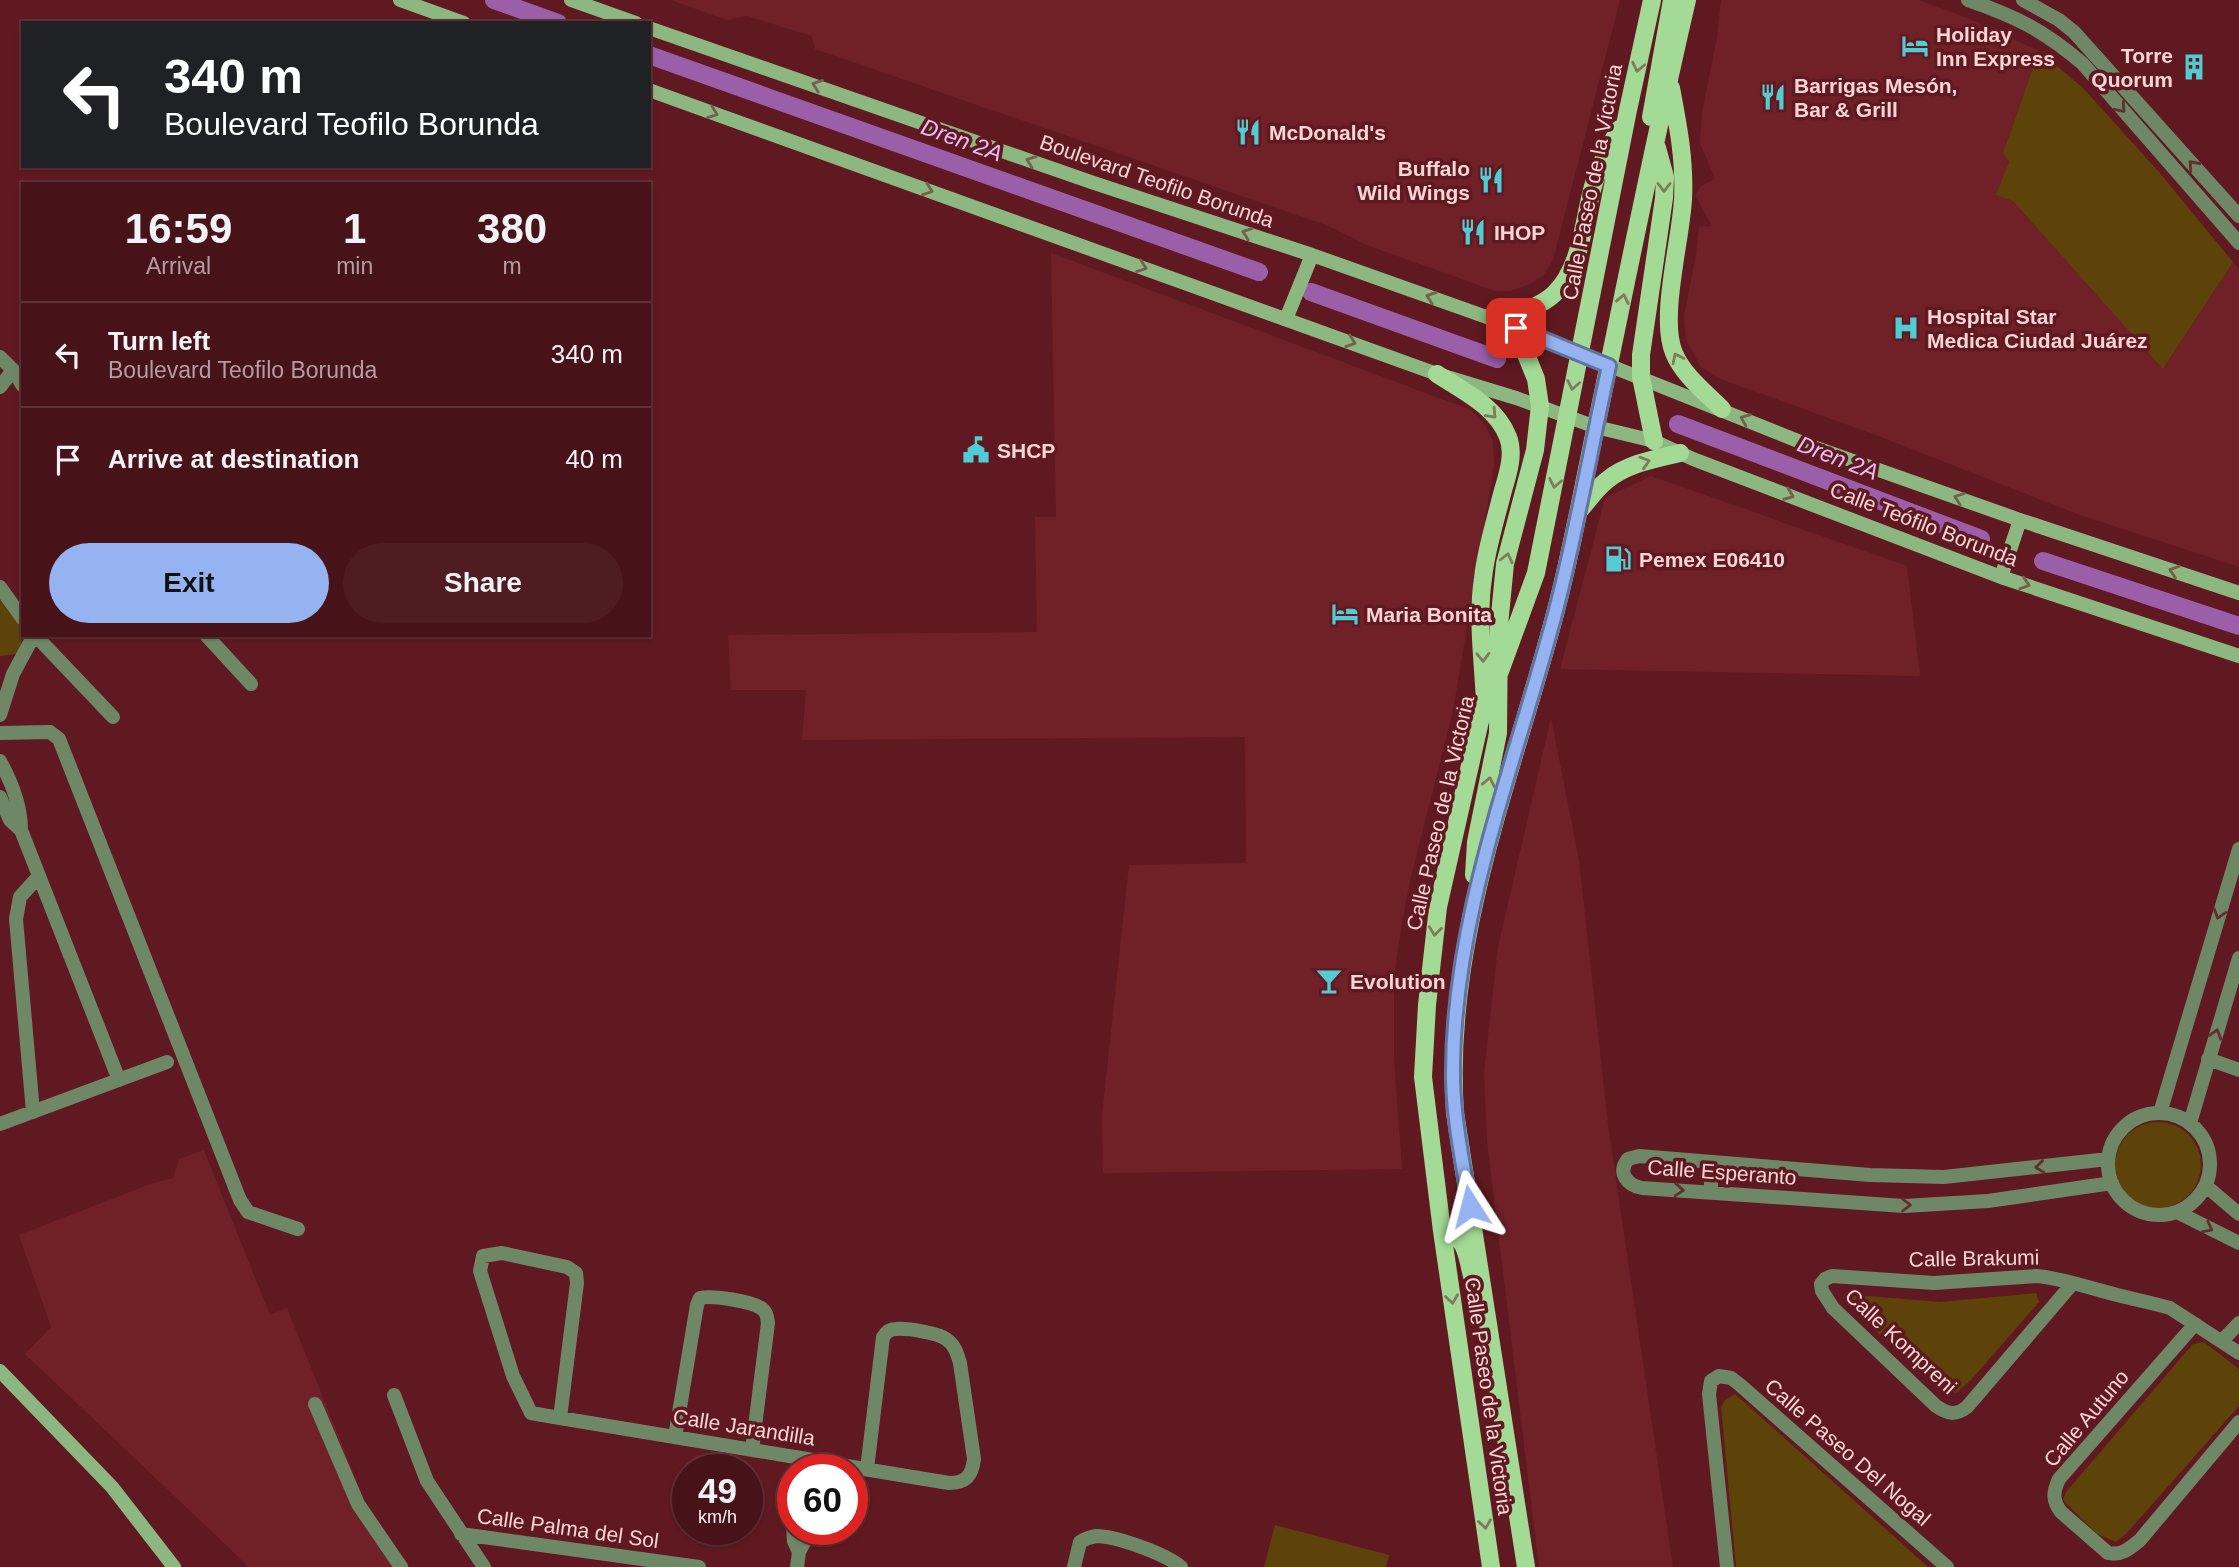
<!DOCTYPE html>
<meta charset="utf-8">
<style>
:root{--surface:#481318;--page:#4f1c21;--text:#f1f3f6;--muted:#b19ea2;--line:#603237;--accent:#95b2f1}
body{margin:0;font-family:Arial,sans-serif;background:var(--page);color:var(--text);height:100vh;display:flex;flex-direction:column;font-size:26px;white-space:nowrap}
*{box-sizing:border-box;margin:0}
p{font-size:23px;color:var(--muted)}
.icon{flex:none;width:38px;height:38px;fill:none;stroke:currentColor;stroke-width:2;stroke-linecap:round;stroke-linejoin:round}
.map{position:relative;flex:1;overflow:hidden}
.panel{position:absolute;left:21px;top:182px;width:630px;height:455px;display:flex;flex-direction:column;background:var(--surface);border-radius:0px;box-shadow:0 2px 5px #0004,0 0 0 2px var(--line)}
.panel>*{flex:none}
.hud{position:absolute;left:21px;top:21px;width:630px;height:147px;border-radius:0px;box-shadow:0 2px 5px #0004,0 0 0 2px var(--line);background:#202124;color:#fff;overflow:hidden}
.speed{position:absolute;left:672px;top:1454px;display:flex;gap:14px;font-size:35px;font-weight:700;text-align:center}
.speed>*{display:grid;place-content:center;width:91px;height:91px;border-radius:50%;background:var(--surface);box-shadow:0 2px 5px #0004,0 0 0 2px var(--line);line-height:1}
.speed small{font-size:18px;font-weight:400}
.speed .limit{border:10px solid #d22;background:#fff;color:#111}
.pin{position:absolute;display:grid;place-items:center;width:60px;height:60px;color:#fff;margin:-30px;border-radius:14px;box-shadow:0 4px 10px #0006}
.me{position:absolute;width:77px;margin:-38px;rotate:351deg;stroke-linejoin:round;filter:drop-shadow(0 0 5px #0008)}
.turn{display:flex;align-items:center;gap:24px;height:147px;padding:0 28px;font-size:32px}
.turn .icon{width:91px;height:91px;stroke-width:2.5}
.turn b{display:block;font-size:49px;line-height:60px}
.eta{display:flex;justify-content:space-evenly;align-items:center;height:119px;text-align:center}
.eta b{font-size:42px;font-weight:700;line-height:49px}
.cta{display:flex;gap:14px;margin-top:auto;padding:14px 28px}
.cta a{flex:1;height:80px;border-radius:42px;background:var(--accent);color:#111;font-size:28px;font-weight:700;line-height:80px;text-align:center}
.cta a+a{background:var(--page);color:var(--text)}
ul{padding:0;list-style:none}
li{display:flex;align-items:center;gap:21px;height:105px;padding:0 28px;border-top:2px solid var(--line)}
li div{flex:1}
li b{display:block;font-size:26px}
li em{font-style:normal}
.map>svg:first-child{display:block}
.built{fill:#702128}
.green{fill:#5d420a}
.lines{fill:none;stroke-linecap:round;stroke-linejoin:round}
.canal{stroke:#9b5faa;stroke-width:18}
.street{stroke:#6e8867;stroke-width:14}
.secondary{stroke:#8cb781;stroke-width:14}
.primary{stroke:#a3da95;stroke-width:18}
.oneway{stroke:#827a5a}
.oneway2{stroke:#74604c}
.oneway3{stroke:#632f2e}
.route-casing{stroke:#61749d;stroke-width:18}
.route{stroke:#95b2f1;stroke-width:12}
.labels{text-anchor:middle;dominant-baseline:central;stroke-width:7;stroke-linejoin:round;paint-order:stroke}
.poi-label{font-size:21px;font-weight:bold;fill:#f9d5d4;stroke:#601920;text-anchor:start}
.street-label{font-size:21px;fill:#f9d5d4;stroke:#601920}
.water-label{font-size:23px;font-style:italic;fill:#ebbcf7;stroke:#601920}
</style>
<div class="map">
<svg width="2239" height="1567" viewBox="0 0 2239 1567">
<rect width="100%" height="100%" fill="#601920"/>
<path class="built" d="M 671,0 L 1620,0 L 1553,260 L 1543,276 L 1528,285 L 1510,291 L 1495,291 L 1364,244 L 1329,226 L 815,49 L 812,36 L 747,16 L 727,20 Z
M 1721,0 L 1919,0 L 1977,22 L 2039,51 L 2003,153 L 2009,162 L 1997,195 L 2013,201 L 2164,368 L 2233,262 L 2239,269 L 2239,567 L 2080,515 L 1876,435 L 1718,378 L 1701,367 L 1686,340 L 1684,316 L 1696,255 L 1699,227 L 1712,226 L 1695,195 L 1701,186 L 1715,179 L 1700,143 L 1702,113 L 1717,38 Z
M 1051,253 L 1471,410 L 1485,425 L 1493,441 L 1494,465 L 1453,711 L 1411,877 L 1402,921 L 1394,978 L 1394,1060 L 1402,1169 L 1103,1173 L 1102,1115 L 1129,865 L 1246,863 L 1245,737 L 802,740 L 806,690 L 731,690 L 728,635 L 1037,632 L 1035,517 L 1056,517 Z
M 1651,476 L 1907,566 L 1920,676 L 1560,669 L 1605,498 Z
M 1551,718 L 1579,860 L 1608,1125 L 1673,1567 L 1539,1567 L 1487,1141 L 1484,1073 L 1498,947 Z
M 204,1150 L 270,1315 L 287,1308 L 365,1502 L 410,1567 L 249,1567 L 25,1354 L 51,1327 L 19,1235 L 153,1183 L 173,1178 L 179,1159 Z"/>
<path class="green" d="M 2039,51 L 2083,88 L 2159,172 L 2233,262 L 2163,369 L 2013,201 L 1996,195 L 2009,162 L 2003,153 Z
M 0,598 C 14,617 30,630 17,654 L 0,656 Z
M2115 1165a43 43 0 1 1 86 0a43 43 0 1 1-86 0Z
M 2036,1293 L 2039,1302 L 1971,1380 L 1956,1393 C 1950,1391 1945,1390 1941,1387 C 1922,1374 1857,1318 1851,1300 L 1855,1295 L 1941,1302 Z
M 2204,1342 L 2239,1369 L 2239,1406 L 2126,1534 L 2116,1542 L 2097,1534 L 2063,1500 L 2066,1492 L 2193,1344 Z
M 1735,1394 L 1761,1417 L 1928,1567 L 1736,1567 L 1721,1407 L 1725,1400 Z
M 1275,1525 L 1389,1555 L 1386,1567 L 1264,1567 Z"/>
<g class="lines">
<path class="canal" d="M 494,0 L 558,23
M 649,55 L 1259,272
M 1311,292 L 1497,359
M 1678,424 L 1981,539
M 2043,561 L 2239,626"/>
<path class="street" d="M 1968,0 C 2015,16 2043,30 2082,63 L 2239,243
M 2023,0 L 2059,20 L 2074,32 L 2239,216
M 0,357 L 13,370 L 23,386
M 0,387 L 13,370
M 0,587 L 23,619
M 35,635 L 113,717
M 206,635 L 251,684
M 0,715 L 13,674 L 34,635
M 0,733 L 50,732 L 59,739 L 240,1200 L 248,1212 L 298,1229
M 0,761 C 11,781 21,806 21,830 L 119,1080
M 0,797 L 10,820 L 21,830
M 2208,1059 L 2239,1070
M 33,1112 L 16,919 L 20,897 L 39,876
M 2160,1113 L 2239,849
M2108 1164a51 51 0 1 1 102 0a51 51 0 1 1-102 0Z
M 2190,1123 L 2239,958
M 0,1124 L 167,1062
M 2108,1159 L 1944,1177 L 1870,1175 L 1639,1156 L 1628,1159 C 1617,1173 1627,1185 1642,1188 L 1904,1206 L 1988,1201 L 2112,1183
M 2206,1186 L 2239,1214
M 1711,1192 L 1711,1162
M 2177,1212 L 2239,1243
M 2073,1283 L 1967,1407 C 1955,1416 1948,1414 1936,1406 L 1833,1308 L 1822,1291 L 1821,1284 L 1825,1279 L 1832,1276 L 1934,1283 L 2037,1276 C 2060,1278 2083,1286 2106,1292 C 2127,1298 2149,1302 2170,1308 L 2239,1353
M 2195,1324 L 2059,1479 C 2053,1492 2052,1500 2061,1512 L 2108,1553 C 2122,1556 2130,1548 2140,1540 L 2239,1422
M 2222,1341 L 2239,1323
M 394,1395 L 427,1481 L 484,1567
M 315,1404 L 358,1504 L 401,1567
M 560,1418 L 577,1283 L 576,1273 L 567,1267 L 502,1253 L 483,1256 L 480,1271 L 513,1376 L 531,1413 L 560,1418 L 801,1458 C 851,1467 900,1475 949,1483 C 966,1483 972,1476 974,1459 L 960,1363 C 957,1353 955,1345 946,1339 C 938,1333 907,1328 896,1329 C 890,1329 886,1332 883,1337 L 867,1469
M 675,1437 L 697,1305 L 700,1298 C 712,1295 750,1301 761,1308 C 767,1312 767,1317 768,1323 L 752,1450
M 793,1526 L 794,1541 L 799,1552
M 461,1534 L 699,1567
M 797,1567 L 799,1552 L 811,1530
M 1074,1567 L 1080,1542 C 1085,1539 1090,1537 1096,1536 C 1116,1536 1166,1554 1181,1567
M 1727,1567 L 1709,1394 L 1711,1381 L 1719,1376 L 1731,1378 L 1739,1384 L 1947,1567"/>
<path class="secondary" d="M 400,0 L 464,23
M 571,0 L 636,23
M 649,28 L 1091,182 L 1312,255 L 1495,320 L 1808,445 L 2020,520 L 2239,593
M 649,90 L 1437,374 L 1516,398 L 1596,427 L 1654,441 L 1693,459 L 2001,577 L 2239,656
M 1286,319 L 1312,255
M 2001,577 L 2020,520
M 0,1371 L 112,1487 L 174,1567"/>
<path class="primary" d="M 1671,88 C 1678,125 1685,161 1683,199 C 1681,240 1659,318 1674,353 C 1683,375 1705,392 1722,409
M 1651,117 L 1672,0
M 1495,320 C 1515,314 1539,308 1554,294 C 1583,266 1583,218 1594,183 C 1600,164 1610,146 1619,129
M 1437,374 C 1463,391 1496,406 1508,437 C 1515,455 1507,476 1502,494 C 1495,522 1486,550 1483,578 C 1477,618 1483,660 1485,701
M 1654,441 L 1641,377 L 1641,355 L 1664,198 L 1665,177 L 1657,148
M 1579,511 C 1588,501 1596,489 1606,481 C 1626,464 1654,459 1680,453
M 1474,875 L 1476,842 L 1498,733 L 1499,625 L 1505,564 L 1535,450 L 1540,406 L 1536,379 L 1521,342 L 1495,320
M 1442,1231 C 1466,1234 1467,1256 1472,1276
M 1491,1567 L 1442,1231 L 1423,1077 L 1427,1005 L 1438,907 L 1480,721 L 1485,702 L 1499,674 L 1536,573 L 1628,110 L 1652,0
M 1526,1567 L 1455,1113 C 1443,940 1513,775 1556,610 C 1572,549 1583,487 1596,426 C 1626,284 1654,141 1687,0"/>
</g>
<defs><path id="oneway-chevron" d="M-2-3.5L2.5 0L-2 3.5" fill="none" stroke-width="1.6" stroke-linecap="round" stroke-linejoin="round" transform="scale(1.75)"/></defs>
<g class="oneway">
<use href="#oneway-chevron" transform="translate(1638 67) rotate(102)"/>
<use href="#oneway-chevron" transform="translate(1664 187) rotate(90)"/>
<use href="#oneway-chevron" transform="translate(1623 299) rotate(-78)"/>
<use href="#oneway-chevron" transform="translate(1677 358) rotate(-116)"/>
<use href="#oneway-chevron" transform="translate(1573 385) rotate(101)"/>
<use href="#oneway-chevron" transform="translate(1492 414) rotate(47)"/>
<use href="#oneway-chevron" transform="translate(1645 462) rotate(-17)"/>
<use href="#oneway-chevron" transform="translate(1555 483) rotate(101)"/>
<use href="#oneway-chevron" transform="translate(1507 558) rotate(-77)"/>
<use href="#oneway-chevron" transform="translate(1483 657) rotate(88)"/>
<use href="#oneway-chevron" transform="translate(1489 782) rotate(-78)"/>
<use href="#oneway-chevron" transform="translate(1435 931) rotate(97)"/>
<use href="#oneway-chevron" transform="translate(1452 1299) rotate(82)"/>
<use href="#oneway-chevron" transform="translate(1485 1524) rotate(82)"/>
</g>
<g class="oneway2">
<use href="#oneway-chevron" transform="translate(817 85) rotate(-160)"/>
<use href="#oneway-chevron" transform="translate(713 113) rotate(20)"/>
<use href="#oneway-chevron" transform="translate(1031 161) rotate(-160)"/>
<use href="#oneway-chevron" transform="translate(928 190) rotate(20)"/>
<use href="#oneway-chevron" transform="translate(1247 233) rotate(-161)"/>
<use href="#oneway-chevron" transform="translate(1142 267) rotate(20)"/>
<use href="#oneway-chevron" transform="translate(1431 297) rotate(-161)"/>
<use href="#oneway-chevron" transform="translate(1351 342) rotate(19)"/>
<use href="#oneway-chevron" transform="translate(1745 419) rotate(-158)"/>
<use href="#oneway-chevron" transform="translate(1789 495) rotate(21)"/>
<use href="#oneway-chevron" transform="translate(1959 498) rotate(-160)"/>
<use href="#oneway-chevron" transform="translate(2174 571) rotate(-162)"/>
<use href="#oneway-chevron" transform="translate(2025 584) rotate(18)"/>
</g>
<g class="oneway3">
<use href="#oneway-chevron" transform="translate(2121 108) rotate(49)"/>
<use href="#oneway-chevron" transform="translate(2193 165) rotate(-132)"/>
<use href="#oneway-chevron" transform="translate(2219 914) rotate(107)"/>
<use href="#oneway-chevron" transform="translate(2216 1034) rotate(-73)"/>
<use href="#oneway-chevron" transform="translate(2040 1167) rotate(173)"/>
<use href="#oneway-chevron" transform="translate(1679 1190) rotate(4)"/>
<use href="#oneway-chevron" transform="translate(1906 1205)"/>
<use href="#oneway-chevron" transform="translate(2208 1228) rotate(27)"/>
</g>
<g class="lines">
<g class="route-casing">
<path id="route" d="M 1470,1206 C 1463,1164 1454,1122 1453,1080 C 1451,919 1516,763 1556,610 C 1577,529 1591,447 1609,366 L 1516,328"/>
</g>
<use href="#route" class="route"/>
</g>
<defs>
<g id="hotel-bare" transform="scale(2.1)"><path d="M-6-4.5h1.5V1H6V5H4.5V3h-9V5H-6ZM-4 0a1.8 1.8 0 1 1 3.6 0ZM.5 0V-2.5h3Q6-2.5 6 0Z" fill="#51ccd2" stroke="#601920" stroke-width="2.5" paint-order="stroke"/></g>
<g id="building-bare" transform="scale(2.1)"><path d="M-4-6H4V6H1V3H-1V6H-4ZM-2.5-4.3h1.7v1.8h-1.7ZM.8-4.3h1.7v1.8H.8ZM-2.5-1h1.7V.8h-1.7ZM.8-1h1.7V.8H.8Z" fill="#51ccd2" stroke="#601920" stroke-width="2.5" paint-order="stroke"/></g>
<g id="restaurant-bare" transform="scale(2.1)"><path d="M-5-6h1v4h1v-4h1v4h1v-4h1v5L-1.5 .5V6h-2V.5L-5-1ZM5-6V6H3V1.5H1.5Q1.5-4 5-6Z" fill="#51ccd2" stroke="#601920" stroke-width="2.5" paint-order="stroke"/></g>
<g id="hospital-bare" transform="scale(2.1)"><path d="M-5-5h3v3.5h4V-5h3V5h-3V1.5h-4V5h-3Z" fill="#51ccd2" stroke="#601920" stroke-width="2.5" paint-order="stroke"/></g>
<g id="civic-bare" transform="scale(2.1)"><path d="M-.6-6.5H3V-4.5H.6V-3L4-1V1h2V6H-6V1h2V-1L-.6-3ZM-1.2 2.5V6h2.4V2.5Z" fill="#51ccd2" stroke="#601920" stroke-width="2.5" paint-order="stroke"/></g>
<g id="fuel-bare" transform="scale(2.1)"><path d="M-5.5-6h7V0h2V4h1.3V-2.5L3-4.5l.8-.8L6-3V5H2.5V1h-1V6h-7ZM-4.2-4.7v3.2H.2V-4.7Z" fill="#51ccd2" stroke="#601920" stroke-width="2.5" paint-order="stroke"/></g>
<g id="bar-bare" transform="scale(2.1)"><path d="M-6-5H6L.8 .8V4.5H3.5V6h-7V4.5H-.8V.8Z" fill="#51ccd2" stroke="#601920" stroke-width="2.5" paint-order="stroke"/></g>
</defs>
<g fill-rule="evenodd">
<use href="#hotel-bare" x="1915" y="46"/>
<use href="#building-bare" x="2194" y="67"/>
<use href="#restaurant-bare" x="1773" y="97"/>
<use href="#restaurant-bare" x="1248" y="132"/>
<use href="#restaurant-bare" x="1491" y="180"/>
<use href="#restaurant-bare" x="1473" y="232"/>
<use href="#hospital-bare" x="1906" y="328"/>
<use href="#civic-bare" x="976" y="450"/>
<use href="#fuel-bare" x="1618" y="559"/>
<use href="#hotel-bare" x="1345" y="614"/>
<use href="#bar-bare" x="1329" y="981"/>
</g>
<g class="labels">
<g class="poi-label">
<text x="1936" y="34">Holiday<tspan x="1936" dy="24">Inn Express</tspan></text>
<text x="2173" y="55" text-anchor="end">Torre<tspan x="2173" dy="24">Quorum</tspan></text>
<text x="1794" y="85">Barrigas Mesón,<tspan x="1794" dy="24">Bar &amp; Grill</tspan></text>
<text x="1269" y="132">McDonald's</text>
<text x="1470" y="168" text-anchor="end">Buffalo<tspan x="1470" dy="24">Wild Wings</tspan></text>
<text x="1494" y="232">IHOP</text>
<text x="1927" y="316">Hospital Star<tspan x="1927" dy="24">Medica Ciudad Juárez</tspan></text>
<text x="997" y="450">SHCP</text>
<text x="1639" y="559">Pemex E06410</text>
<text x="1366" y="614">Maria Bonita</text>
<text x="1350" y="981">Evolution</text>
</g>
<g class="street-label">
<text transform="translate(1157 181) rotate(19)">Boulevard Teofilo Borunda</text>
<text transform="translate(1592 182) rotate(-79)">Calle Paseo de la Victoria</text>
<text transform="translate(1924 524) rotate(21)">Calle Teófilo Borunda</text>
<text transform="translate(1440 813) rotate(-77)">Calle Paseo de la Victoria</text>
<text transform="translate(1722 1172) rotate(4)">Calle Esperanto</text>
<text transform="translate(1974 1258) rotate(-1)">Calle Brakumi</text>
<text transform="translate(1901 1341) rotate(43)">Calle Kompreni</text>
<text transform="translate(1489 1396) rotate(82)">Calle Paseo de la Victoria</text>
<text transform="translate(2086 1418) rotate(-50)">Calle Autuno</text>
<text transform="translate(744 1427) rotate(9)">Calle Jarandilla</text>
<text transform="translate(1848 1452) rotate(41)">Calle Paseo Del Nogal</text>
<text transform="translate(568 1528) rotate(8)">Calle Palma del Sol</text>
</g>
<g class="water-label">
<text transform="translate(962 140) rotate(20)">Dren 2A</text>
<text transform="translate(1838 458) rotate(21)">Dren 2A</text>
</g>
</g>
</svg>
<div class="speed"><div>49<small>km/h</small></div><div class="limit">60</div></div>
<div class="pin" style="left:1516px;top:328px;background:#d93025"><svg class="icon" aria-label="arrive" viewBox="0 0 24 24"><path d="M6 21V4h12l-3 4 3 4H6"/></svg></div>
<svg class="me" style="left:1470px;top:1206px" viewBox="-20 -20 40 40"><path d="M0-17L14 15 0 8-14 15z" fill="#95b2f1" stroke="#fff" stroke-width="4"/></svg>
<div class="hud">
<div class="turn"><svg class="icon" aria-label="left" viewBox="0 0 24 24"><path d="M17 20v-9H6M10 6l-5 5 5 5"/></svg><div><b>340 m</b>Boulevard Teofilo Borunda</div></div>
</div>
<section class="panel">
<div class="eta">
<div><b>16:59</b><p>Arrival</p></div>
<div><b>1</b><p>min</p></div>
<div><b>380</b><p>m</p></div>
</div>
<ul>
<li><svg class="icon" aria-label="left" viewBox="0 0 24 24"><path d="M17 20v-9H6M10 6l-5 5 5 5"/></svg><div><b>Turn left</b><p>Boulevard Teofilo Borunda</p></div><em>340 m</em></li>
<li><svg class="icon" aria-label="arrive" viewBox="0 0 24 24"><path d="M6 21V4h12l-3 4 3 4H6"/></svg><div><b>Arrive at destination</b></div><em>40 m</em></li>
</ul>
<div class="cta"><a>Exit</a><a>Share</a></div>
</section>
</div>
